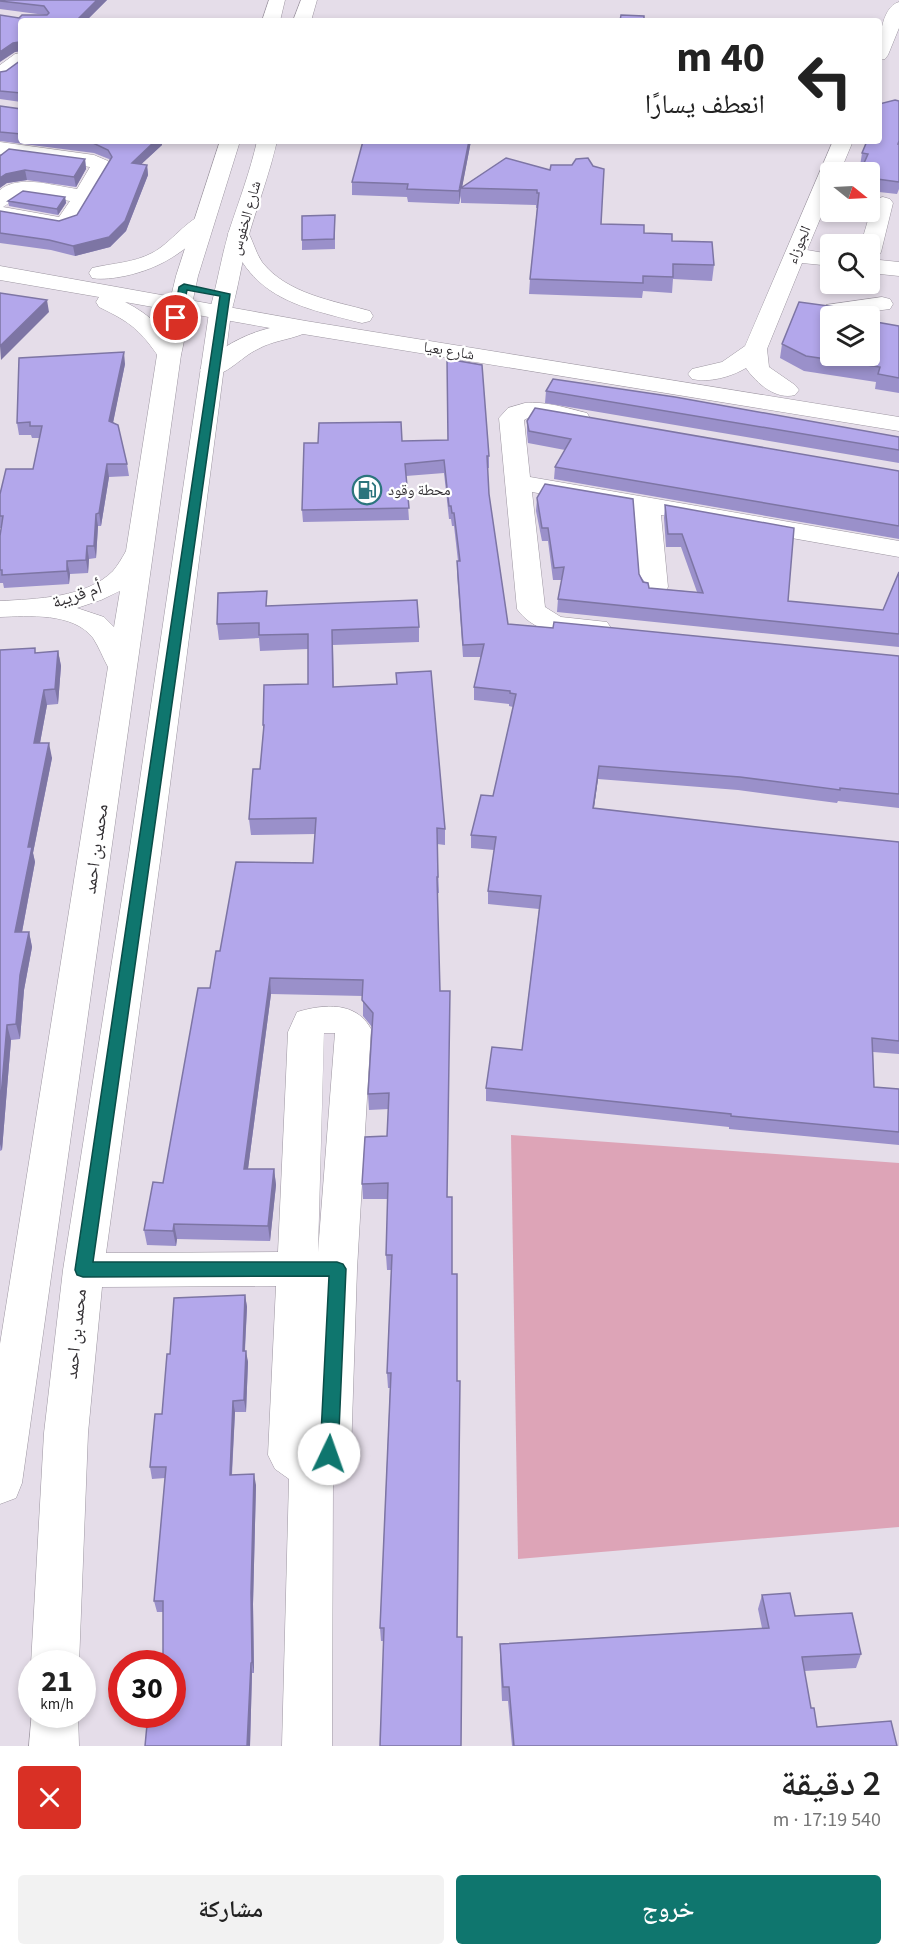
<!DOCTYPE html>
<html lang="ar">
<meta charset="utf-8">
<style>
:root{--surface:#fff;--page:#f2f2f2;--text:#222;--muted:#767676;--accent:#0f766e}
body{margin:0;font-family:"Source Sans 3","Noto Naskh Arabic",sans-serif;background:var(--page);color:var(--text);direction:rtl;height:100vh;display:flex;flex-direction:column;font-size:22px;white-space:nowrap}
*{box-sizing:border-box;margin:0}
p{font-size:20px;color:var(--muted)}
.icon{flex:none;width:33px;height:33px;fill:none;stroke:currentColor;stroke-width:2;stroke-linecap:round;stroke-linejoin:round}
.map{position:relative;height:1746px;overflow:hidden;direction:ltr}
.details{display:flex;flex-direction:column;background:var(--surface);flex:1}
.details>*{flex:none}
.top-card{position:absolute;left:18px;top:18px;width:864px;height:126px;border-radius:6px;box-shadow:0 3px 9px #0003;direction:rtl;background:#fff;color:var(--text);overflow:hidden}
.needle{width:39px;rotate:108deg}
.buttons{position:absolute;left:820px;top:162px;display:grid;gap:12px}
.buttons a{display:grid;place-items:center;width:60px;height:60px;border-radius:6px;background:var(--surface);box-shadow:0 3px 9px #0003;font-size:30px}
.speed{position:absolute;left:18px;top:1650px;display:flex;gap:12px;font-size:30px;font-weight:700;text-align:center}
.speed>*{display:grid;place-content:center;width:78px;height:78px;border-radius:50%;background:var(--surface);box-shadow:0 3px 9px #0003;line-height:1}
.speed small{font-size:15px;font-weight:400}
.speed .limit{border:9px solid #d22;background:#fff;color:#111}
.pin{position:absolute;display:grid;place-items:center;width:51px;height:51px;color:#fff;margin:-26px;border:3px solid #fff;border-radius:50%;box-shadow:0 2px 6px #0007}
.me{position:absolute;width:66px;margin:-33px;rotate:3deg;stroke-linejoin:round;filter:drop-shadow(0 0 4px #0008)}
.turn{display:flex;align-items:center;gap:21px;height:126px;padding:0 18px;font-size:27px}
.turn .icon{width:78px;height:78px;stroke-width:2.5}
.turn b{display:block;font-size:42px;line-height:51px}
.round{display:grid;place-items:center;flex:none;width:63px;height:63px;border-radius:6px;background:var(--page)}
.overview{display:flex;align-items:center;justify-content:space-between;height:102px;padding:0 18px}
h1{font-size:36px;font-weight:600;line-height:45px}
.cta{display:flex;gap:12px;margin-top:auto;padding:12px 18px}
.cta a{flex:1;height:69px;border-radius:6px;background:var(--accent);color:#fff;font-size:24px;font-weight:600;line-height:69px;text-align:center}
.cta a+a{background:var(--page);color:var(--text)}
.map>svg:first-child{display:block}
.green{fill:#dda4b7}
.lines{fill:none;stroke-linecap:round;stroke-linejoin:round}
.minor-casing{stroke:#9d96a1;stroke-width:1}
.major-casing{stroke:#9d96a1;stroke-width:1}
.minor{fill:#fff;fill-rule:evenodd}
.major{fill:#fff;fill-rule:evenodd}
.wall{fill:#9a90ca}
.shaded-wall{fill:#7d75a4}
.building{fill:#b3a7eb;stroke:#7d75a4;stroke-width:1.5}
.route{fill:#0f766e;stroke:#0a4d48;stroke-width:1.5}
.labels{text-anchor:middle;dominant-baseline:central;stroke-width:4.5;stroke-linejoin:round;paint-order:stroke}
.far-street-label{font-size:15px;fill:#333034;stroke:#fff}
.far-poi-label{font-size:15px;fill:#333034;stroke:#fff;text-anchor:start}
.street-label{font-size:18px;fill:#333034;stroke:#fff}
</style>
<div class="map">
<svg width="899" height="1746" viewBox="0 0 899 1746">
<rect width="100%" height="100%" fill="#e5dde9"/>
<path class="green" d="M 511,1135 L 899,1163 L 899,1527 L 518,1559 Z"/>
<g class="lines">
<g class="minor-casing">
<path id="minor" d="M 269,0 L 285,0 L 280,21 L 262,21 Z
M 301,0 L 317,0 L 311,21 L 293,21 Z
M 899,2 L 899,28 L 888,55 L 885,59 L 879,60 C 879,45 880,7 899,2 Z
M 21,53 L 21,67 L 6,78 L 0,79 L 0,65 L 15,54 Z
M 220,141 L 240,141 L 198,276 L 181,355 L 22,1483 L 16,1498 L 0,1504 L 0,1344 L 108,667 C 103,658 99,647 93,638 C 73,612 28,616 0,617 L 0,601 C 36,599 86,598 113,571 C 118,565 122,558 126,551 L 157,355 L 176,276 ZM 120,591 L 114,627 L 104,617 L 77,608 L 101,600 Z
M 257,141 L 277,141 C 270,172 259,201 250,231 C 242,258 239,286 231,313 L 161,854 L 106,1253 L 278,1252 L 288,1032 L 297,1012 C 324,1004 356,1001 371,1029 L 357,1269 L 351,1454 L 344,1468 L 333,1478 L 332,1746 L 282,1746 L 289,1479 L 275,1469 L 268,1455 L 276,1286 L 102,1287 L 88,1433 L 79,1664 L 31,1664 L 44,1433 L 63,1270 L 129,854 L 209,313 C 217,286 221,258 229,231 C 239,201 250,172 257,141 ZM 324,1033 L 335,1033 L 318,1252 Z
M 833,141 L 853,141 L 840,172 L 831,172 L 831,193 L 807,250 L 830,254 L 831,262 L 822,265 L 802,263 L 767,349 L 769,367 L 795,385 L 799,390 L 795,395 C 776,400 757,384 746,368 C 731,377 709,383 692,379 L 688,374 L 692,369 L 722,362 L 745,346 Z
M 0,142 L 94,155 L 108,161 L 111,165 L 76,224 L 60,229 L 0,219 L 0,190 C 19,174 54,186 77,189 L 90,167 L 0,154 ZM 23,194 L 70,201 L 59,217 L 3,207 Z
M 883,197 L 890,199 L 893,203 L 881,252 L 878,257 L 870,258 L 870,244 L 861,244 L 873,203 L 876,199 Z
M 870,259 L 899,262 L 899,276 L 870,273 Z
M 882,297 L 890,299 L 893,304 L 890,309 L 836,316 L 826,315 L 823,310 L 826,305 Z
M 525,403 C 546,401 567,408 587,413 L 590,418 L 587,423 C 567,428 542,409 524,420 L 530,477 L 899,541 L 899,557 L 661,515 L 668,587 L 664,593 L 654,595 L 644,593 L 640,587 L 634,510 L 532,492 L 545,607 L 561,617 L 607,622 L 611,628 L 607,634 C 578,641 535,635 517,609 L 499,418 L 508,408 Z
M 32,1710 L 32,1714 L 78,1714 L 79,1746 L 29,1746 Z"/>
</g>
<g class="major-casing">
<path id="major" d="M 205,214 L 212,216 L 215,220 L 212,224 C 186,251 162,268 125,276 C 114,278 103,280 92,278 L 89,273 L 92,268 C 113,263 133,263 152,253 C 170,244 188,218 205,214 Z
M 239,227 L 246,229 C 253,239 255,252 262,262 C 287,294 334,301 370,311 L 373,316 L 370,321 L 362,323 C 300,307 252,299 228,233 L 232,229 Z
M 0,266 L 306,321 L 899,417 L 899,431 L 303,334 C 288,340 272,341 258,349 C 240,357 224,380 204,375 L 200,370 C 215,349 245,334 270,328 L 125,302 C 151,315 166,331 181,355 L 177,360 L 169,362 L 161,360 C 140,330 132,323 99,307 L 96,302 L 99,297 L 0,280 Z"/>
</g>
<use href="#minor" class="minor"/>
<use href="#major" class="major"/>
</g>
<path class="wall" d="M 0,0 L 107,0 L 86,21 L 21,21 L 21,51 L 15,52 L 19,18 L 45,15 L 0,9 Z
M 21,60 L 21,102 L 0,99 L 0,72 L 6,71 Z
M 899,101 L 899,189 L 897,194 L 870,191 L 870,172 L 863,166 L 860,166 L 862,153 Z
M 0,106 L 21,109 L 21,141 L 162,141 L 162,145 L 141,164 L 147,165 L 148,175 L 126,231 L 110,247 L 75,256 L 51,250 L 0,243 L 0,211 L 59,221 L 77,215 L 110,160 L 109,159 L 94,153 L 0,141 Z
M 471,141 L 462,187 L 506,158 L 601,224 L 644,233 L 672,241 L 714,265 L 712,281 L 673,279 L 672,293 L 643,291 L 642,298 L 529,294 L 530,279 L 537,208 L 536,208 L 536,205 L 461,203 L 461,196 L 459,204 L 408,202 L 407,197 L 352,195 L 352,182 Z
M 0,156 L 85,159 L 86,169 L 76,187 L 27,180 L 7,183 Z
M 65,197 L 66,203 L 58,215 L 9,206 L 8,201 Z
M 335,225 L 335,249 L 302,250 L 302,240 Z
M 831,316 L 899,326 L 899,393 L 875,389 L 876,382 L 804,371 L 780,358 L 782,344 Z
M 125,364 L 113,422 L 127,464 L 129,476 L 109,477 L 101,526 L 98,526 L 96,558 L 89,559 L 88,573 L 70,574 L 69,584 L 4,588 L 3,583 L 0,583 L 0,536 L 1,528 L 0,528 L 0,494 L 33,469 L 40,438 L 32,438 L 31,435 L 19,435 L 17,423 Z
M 546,391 L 899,437 L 899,463 L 545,403 Z
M 527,421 L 899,471 L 899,539 L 554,479 L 555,467 L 565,450 L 528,443 L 527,433 Z
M 402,441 L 489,456 L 489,468 L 487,468 L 489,494 L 508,624 L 899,656 L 899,808 L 838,801 L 837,803 L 738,790 L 598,779 L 594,808 L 775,829 L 899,842 L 899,1054 L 873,1052 L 874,1087 L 899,1089 L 899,1145 L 729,1129 L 729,1127 L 486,1101 L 486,1088 L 522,1050 L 539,909 L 488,904 L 488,891 L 494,850 L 471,848 L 471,835 L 493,796 L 513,707 L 509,706 L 509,704 L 474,700 L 474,687 L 481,657 L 463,657 L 457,573 L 457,561 L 458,561 L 454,526 L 452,526 L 451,519 L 449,519 L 444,473 L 406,476 L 409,520 L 303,522 L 302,510 Z
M 537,498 L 639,574 L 649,588 L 697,592 L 681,547 L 666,547 L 664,518 L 665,505 L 788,601 L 883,610 L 899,572 L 899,647 L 557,612 L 558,599 L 562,580 L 553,580 L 548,541 L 542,541 L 536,511 Z
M 268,606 L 419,627 L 419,642 L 333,645 L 334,687 L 445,829 L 445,845 L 437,844 L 439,893 L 437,893 L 384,1641 L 381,1641 L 380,1628 L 390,1388 L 388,1388 L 387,1373 L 391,1270 L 387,1270 L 386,1255 L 388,1199 L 363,1199 L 362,1184 L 387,1136 L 389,1109 L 369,1110 L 368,1094 L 372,1027 L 363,1016 L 363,996 L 271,994 L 248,1169 L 274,1169 L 276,1185 L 270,1241 L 177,1239 L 176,1246 L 147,1245 L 144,1230 L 163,1183 L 210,988 L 220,951 L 313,863 L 315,834 L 251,835 L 249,819 L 260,769 L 263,734 L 263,725 L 308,684 L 308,649 L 260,651 L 259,638 L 219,640 L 217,624 Z
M 0,650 L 36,653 L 58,651 L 61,666 L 58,704 L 47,705 L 40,743 L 52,758 L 33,853 L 35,862 L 22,932 L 29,932 L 32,947 L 24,990 L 20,1039 L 11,1040 L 2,1150 L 0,1151 Z
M 245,1295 L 247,1307 L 245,1351 L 248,1362 L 246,1412 L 235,1412 L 232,1475 L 256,1485 L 253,1604 L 254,1673 L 252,1673 L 250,1746 L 145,1746 L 172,1714 L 163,1612 L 157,1612 L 154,1601 L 165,1478 L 152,1479 L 150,1467 L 162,1414 L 170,1354 Z
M 762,1595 L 795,1616 L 861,1654 L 856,1668 L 804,1671 L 811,1708 L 817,1727 L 897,1746 L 512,1746 L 508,1701 L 502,1701 L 500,1658 L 500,1644 L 762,1628 L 758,1609 Z"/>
<path class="shaded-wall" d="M 97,0 L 107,0 L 86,21 L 76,21 Z
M 19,42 L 21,51 L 15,52 L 0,62 L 0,52 L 13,43 Z
M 155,141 L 162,141 L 162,145 L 133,172 L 132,163 Z
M 469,141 L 471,141 L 462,188 L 461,188 L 459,204 L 459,191 Z
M 85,159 L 86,169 L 76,187 L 74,177 Z
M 147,165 L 148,175 L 126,231 L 110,247 L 75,256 L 73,246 Z
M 25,170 L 27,180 L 7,183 L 0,188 L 0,178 L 6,174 Z
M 65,197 L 66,203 L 58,215 L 57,209 Z
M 47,300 L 49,312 L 1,360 L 0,346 Z
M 124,352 L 125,364 L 111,433 L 109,421 Z
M 107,464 L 109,477 L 101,526 L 99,513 Z
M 96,514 L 98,526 L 96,558 L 94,546 Z
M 87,546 L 89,559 L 88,573 L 86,560 Z
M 67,561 L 70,574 L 69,584 L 67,571 Z
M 58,651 L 61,666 L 58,704 L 55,689 Z
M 44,690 L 47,705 L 37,759 L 34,743 Z
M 49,743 L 52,758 L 33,853 L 35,862 L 19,948 L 15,932 L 28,847 Z
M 599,766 L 598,779 L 592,821 L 593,808 Z
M 29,932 L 32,947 L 24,990 L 20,1039 L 16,1024 L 20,975 Z
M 270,978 L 271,994 L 246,1184 L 244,1169 Z
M 7,1025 L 11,1040 L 2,1150 L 0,1144 L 0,1109 Z
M 274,1169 L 276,1185 L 270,1241 L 268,1226 Z
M 174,1224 L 177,1239 L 176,1246 L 173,1231 Z
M 245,1295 L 247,1307 L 244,1363 L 243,1351 Z
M 246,1351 L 248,1362 L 246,1412 L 244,1400 Z
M 233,1401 L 235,1412 L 231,1486 L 230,1475 Z
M 254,1474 L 256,1485 L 253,1604 L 254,1673 L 252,1662 L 251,1593 Z
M 251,1663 L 252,1673 L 250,1746 L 247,1746 Z"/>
<path class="building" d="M 0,0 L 97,0 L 76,21 L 21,21 L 21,44 L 19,42 L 13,43 L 0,52 L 0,15 L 19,18 L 22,15 L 47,15 L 49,13 L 44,6 L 0,1 Z
M 621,15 L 644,16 L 644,21 L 620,21 Z
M 21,59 L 21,93 L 0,91 L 0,72 L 6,71 L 21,60 Z
M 895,100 L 899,101 L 899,141 L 898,144 L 899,144 L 899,182 L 870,178 L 870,172 L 860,172 L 868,154 L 862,153 L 867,141 L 879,141 L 879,104 Z
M 0,106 L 21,109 L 21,134 L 0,132 Z
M 74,141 L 155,141 L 132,163 L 147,165 L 125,221 L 109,237 L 73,246 L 49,240 L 0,233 L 0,211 L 59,221 L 77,215 L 112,157 L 108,150 L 93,143 Z
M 363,141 L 469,141 L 459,191 L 407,189 L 408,184 L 352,182 Z
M 9,149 L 85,159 L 74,177 L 25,170 L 6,174 L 0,178 L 0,156 Z
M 506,158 L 550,170 L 551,165 L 572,165 L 576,159 L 588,158 L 593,166 L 604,169 L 601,224 L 644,225 L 644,233 L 672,234 L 672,241 L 712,242 L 714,265 L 673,264 L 673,277 L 643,276 L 643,283 L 530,279 L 539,193 L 537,193 L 537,190 L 461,188 Z
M 23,191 L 65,197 L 57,209 L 8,201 Z
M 335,215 L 334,239 L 302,240 L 302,216 Z
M 0,293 L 47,300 L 0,346 Z
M 799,302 L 851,309 L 848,316 L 831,316 L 831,356 L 870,356 L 870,321 L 899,326 L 899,378 L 878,374 L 880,367 L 806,356 L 782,344 Z
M 124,352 L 109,421 L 118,425 L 127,464 L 107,464 L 99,513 L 96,514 L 94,546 L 87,546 L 86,560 L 67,561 L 67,571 L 2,575 L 2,570 L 0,570 L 0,536 L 3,516 L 0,516 L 0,494 L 6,469 L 33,469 L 42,426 L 30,426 L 30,422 L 17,423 L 19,358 Z
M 447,359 L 482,365 L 489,456 L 487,456 L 489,494 L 508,624 L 553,628 L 554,622 L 899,656 L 899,794 L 840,788 L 840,790 L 740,777 L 599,766 L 593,808 L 775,829 L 899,842 L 899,1041 L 872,1038 L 874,1087 L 899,1089 L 899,1132 L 731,1116 L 731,1114 L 486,1088 L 492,1047 L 522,1050 L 541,896 L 488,891 L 496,837 L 471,835 L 481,795 L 493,796 L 516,694 L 510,693 L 510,691 L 474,687 L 484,644 L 463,645 L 457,561 L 460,561 L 454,513 L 452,513 L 451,506 L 449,506 L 444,460 L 405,464 L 409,508 L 302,510 L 304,443 L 318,443 L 319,423 L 401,422 L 402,441 L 448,440 Z
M 553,379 L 675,397 L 899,437 L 899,450 L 546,391 Z
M 535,408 L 899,471 L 899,526 L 555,467 L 571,439 L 529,431 L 527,421 Z
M 545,484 L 633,499 L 639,574 L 643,582 L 648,583 L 649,588 L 703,593 L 682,534 L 668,534 L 665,505 L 794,528 L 788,601 L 883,610 L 899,572 L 899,634 L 558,599 L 564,567 L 554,568 L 548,528 L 542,528 L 537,498 Z
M 267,591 L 266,606 L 417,600 L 419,627 L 332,630 L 333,687 L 397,684 L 396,673 L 431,671 L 445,829 L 437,828 L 438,877 L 437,877 L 440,991 L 450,991 L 447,1197 L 452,1197 L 452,1274 L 457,1274 L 457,1381 L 460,1381 L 457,1637 L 462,1637 L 461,1746 L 380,1746 L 384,1628 L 380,1628 L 391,1373 L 387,1373 L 392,1255 L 386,1255 L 388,1183 L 362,1184 L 365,1137 L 387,1136 L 389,1093 L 368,1094 L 373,1013 L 362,1000 L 363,980 L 270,978 L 244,1169 L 274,1169 L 268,1226 L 174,1224 L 173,1231 L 144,1230 L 153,1182 L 163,1183 L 198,988 L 210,988 L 216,951 L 220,951 L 236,862 L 313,863 L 316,818 L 249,819 L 253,769 L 260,769 L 264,725 L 263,725 L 264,685 L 308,684 L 308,634 L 259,635 L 259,623 L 217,624 L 218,593 Z
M 35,648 L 35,653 L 58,651 L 55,689 L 44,690 L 34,743 L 49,743 L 28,847 L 32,847 L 15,932 L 29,932 L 20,975 L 16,1024 L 7,1025 L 0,1109 L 0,650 Z
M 245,1295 L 243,1351 L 246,1351 L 244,1400 L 233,1401 L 230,1475 L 254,1474 L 251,1593 L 252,1662 L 251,1663 L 247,1746 L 145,1746 L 148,1714 L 172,1714 L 172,1664 L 163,1664 L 163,1601 L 154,1601 L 166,1467 L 150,1467 L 155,1414 L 162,1414 L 167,1354 L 170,1354 L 174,1298 Z
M 790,1593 L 795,1616 L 852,1613 L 861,1654 L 802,1657 L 811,1708 L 814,1708 L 817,1727 L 891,1721 L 897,1746 L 514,1746 L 509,1687 L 503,1687 L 500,1644 L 769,1628 L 762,1595 Z"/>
<path class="route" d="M 184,284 L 230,294 L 93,1262 L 337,1262 L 343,1264 L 346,1269 L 338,1454 L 336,1460 L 329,1463 L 323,1460 L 320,1454 L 329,1276 L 83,1277 L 77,1275 L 75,1270 L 220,296 L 187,290 L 181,318 L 173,320 L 179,287 Z"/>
<defs>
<g id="fuel-ring" transform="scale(1.5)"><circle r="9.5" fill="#fff" stroke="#2c757d" stroke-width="1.5"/><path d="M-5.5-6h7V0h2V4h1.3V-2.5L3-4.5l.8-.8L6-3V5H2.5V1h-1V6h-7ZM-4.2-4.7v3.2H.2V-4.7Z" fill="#2c757d"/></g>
</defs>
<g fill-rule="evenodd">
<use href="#fuel-ring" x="367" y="490"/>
</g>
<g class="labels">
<g class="far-street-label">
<text transform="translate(246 218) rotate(-74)">شارع الخفوس</text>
<text transform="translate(799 245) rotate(-67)">الجوزاء</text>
<text transform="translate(449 351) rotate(9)">شارع بعيا</text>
</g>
<g class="far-poi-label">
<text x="388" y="490">محطة وقود</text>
</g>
<g class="street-label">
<text transform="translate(77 595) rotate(-18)">أم قريبة</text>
<text transform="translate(96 849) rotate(-82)">محمد بن احمد</text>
<text transform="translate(76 1334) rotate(-84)">محمد بن احمد</text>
</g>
</g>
</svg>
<div class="buttons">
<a><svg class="needle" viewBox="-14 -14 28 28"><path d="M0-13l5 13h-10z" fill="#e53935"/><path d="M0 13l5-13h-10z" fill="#767676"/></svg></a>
<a><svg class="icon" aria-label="search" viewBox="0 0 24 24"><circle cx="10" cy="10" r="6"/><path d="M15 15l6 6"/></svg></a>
<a><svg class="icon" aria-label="layers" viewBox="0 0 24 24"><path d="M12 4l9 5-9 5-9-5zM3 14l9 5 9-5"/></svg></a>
</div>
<div class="speed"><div>21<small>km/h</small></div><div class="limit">30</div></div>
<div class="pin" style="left:176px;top:318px;background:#d93025"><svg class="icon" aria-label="arrive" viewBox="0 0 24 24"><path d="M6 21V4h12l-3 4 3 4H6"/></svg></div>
<svg class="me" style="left:329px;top:1454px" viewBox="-20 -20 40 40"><circle r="19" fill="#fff"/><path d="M0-13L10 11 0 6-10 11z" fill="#0f766e"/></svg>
<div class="top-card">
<div class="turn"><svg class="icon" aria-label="left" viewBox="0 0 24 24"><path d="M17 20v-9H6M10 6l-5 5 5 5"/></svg><div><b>40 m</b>انعطف يسارًا</div></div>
</div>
</div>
<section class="details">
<div class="overview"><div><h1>2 دقيقة</h1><p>540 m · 17:19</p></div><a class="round" style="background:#d93025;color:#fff"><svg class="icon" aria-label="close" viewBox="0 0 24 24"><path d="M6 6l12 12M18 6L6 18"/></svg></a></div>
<div class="cta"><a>خروج</a><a>مشاركة</a></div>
</section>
